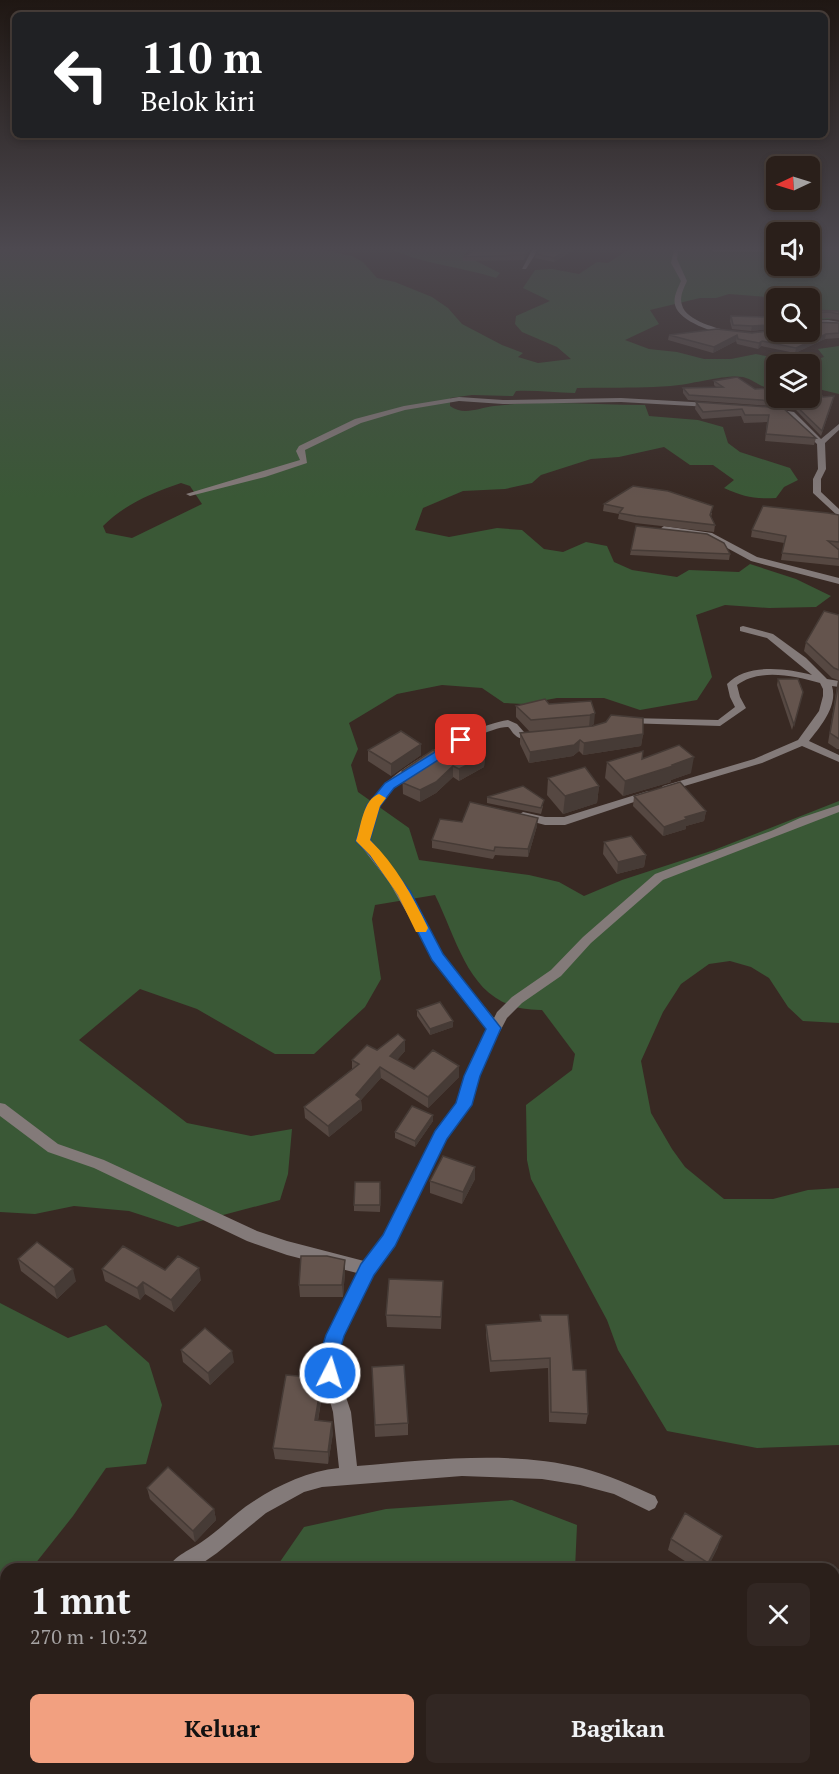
<!DOCTYPE html>
<html lang="id">
<meta charset="utf-8">
<style>
:root{--surface:#2a1f1a;--page:#322723;--text:#f1f3f6;--muted:#a5a2a2;--line:#463d39;--accent:#f2a080}
body{margin:0;font-family:"PT Serif",serif;background:var(--page);color:var(--text);height:100vh;display:flex;flex-direction:column;font-size:22px;white-space:nowrap}
*{box-sizing:border-box;margin:0}
p{font-size:20px;color:var(--muted)}
.icon{flex:none;width:33px;height:33px;fill:none;stroke:currentColor;stroke-width:2;stroke-linecap:round;stroke-linejoin:round}
.map{position:relative;flex:1;overflow:hidden}
.side{position:absolute;left:0px;top:1563px;width:840px;height:212px;display:flex;flex-direction:column;background:var(--surface);border-radius:18px 18px 0 0;box-shadow:0 3px 9px #0003,0 0 0 2px var(--line)}
.side>*{flex:none}
.banner{position:absolute;left:12px;top:12px;width:816px;height:126px;border-radius:9px;box-shadow:0 3px 9px #0003,0 0 0 2px var(--line);background:#202124;color:#fff;overflow:hidden}
.needle{width:39px;rotate:266deg}
.buttons{position:absolute;left:766px;top:156px;display:grid;gap:12px}
.buttons a{display:grid;place-items:center;width:54px;height:54px;border-radius:9px;background:var(--surface);box-shadow:0 3px 9px #0003,0 0 0 2px var(--line);font-size:30px}
.pin{position:absolute;display:grid;place-items:center;width:51px;height:51px;color:#fff;margin:-26px;border-radius:12px;box-shadow:0 3px 9px #0006}
.me{position:absolute;width:66px;margin:-33px;rotate:5deg;stroke-linejoin:round;filter:drop-shadow(0 0 4px #0008)}
.turn{display:flex;align-items:center;gap:21px;height:126px;padding:0 30px;font-size:27px}
.turn .icon{width:78px;height:78px;stroke-width:2.5}
.turn b{display:block;font-size:42px;line-height:51px}
.round{display:grid;place-items:center;flex:none;width:63px;height:63px;border-radius:9px;background:var(--page)}
.headline{display:flex;align-items:center;justify-content:space-between;height:102px;padding:0 30px}
h1{font-size:36px;font-weight:700;line-height:45px}
.primary-button{display:flex;gap:12px;margin-top:auto;padding:12px 30px}
.primary-button a{flex:1;height:69px;border-radius:9px;background:var(--accent);color:#111;font-size:24px;font-weight:700;line-height:69px;text-align:center}
.primary-button a+a{background:var(--page);color:var(--text)}
.map>svg:first-child{display:block}
.green{fill:#3a5836;fill-rule:evenodd}
.lines{fill:none;stroke-linecap:round;stroke-linejoin:round}
.minor{fill:#837a79;fill-rule:evenodd}
.wall{fill:#564842}
.shaded-wall{fill:#463b36}
.building{fill:#64544d;stroke:#463b36;stroke-width:1.5}
.route{fill:#1a73e8;stroke:#114b97;stroke-width:1.5}
.slow{fill:#f59e0b}
</style>
<div class="map">
<svg width="839" height="1774" viewBox="0 0 839 1774">
<rect width="100%" height="100%" fill="#382923"/>
<path class="green" d="M 0,250 L 323,250 L 352,256 L 363,262 L 377,278 L 395,282 L 432,297 L 448,308 L 462,324 L 502,345 L 523,353 L 518,357 L 538,363 L 571,359 L 557,347 L 522,332 L 515,324 L 516,316 L 550,301 L 523,288 L 535,270 L 552,269 L 579,274 L 597,262 L 608,263 L 628,250 L 777,250 L 777,266 L 810,266 L 810,250 L 839,250 L 839,315 L 830,319 L 810,320 L 810,298 L 777,294 L 769,297 L 729,294 L 716,298 L 700,298 L 650,310 L 659,324 L 625,340 L 649,349 L 677,352 L 704,359 L 731,359 L 756,354 L 802,364 L 824,357 L 818,349 L 839,346 L 839,394 L 810,387 L 810,364 L 777,364 L 777,387 C 762,391 756,380 743,377 C 728,374 695,383 679,385 C 646,389 610,387 577,388 L 575,393 C 555,393 537,390 516,391 L 513,396 L 472,395 L 450,398 L 450,406 C 463,416 479,408 494,406 C 543,400 596,405 645,405 L 649,416 L 698,420 L 723,427 L 728,443 L 740,452 L 790,468 L 798,480 L 784,487 L 776,498 C 754,499 744,497 724,488 L 734,480 L 713,465 L 690,465 L 664,447 L 619,457 L 591,459 L 541,475 L 532,483 L 505,489 L 463,491 L 423,508 L 415,530 L 449,537 L 497,528 L 522,530 L 544,549 L 563,552 L 586,542 L 607,546 L 614,562 L 632,570 L 677,577 L 689,570 L 739,572 L 750,564 L 796,579 L 831,596 L 816,607 L 769,608 L 725,605 L 696,615 L 712,677 L 697,700 L 640,710 L 604,698 L 557,698 L 524,704 L 504,703 L 482,688 L 442,685 L 397,694 L 349,723 L 358,749 L 351,765 L 358,792 L 409,828 L 419,860 L 529,875 L 559,882 L 584,896 L 622,880 L 714,850 L 839,801 L 839,1023 L 803,1021 L 788,1007 L 769,978 L 751,967 L 730,961 L 709,964 L 681,984 L 663,1012 L 641,1061 L 651,1113 L 672,1149 L 685,1167 L 724,1199 L 773,1199 L 808,1190 L 839,1188 L 839,1445 L 757,1448 L 667,1431 L 618,1350 L 607,1320 L 531,1179 L 527,1160 L 526,1105 L 572,1070 L 575,1054 L 542,1010 C 471,1011 461,948 435,895 L 375,905 L 372,919 L 381,979 L 365,1007 L 314,1054 L 275,1054 L 197,1009 L 140,989 L 79,1040 L 187,1123 L 251,1136 L 292,1129 L 288,1174 L 280,1200 L 178,1227 L 129,1211 L 74,1206 L 35,1214 L 0,1212 ZM 181,483 L 190,486 L 202,504 L 132,538 L 106,533 L 103,526 C 125,504 152,493 181,483 Z
M 393,250 L 468,250 L 464,255 L 500,273 L 496,278 C 462,267 427,265 393,250 Z
M 0,1303 L 68,1338 L 106,1325 L 149,1363 L 162,1405 L 146,1464 L 106,1468 L 73,1516 L 31,1569 L 6,1569 L 6,1600 L 0,1607 Z
M 512,1500 L 577,1525 L 575,1569 L 275,1569 L 304,1527 L 386,1509 Z
M 839,1723 L 839,1774 L 167,1774 L 170,1768 L 834,1768 L 834,1726 Z"/>
<g class="lines">
<path class="minor" d="M 532,250 L 538,250 L 526,269 L 522,269 Z
M 674,250 L 683,250 L 678,252 L 677,259 L 687,281 C 684,288 679,297 682,305 C 686,321 719,329 733,332 L 733,334 C 718,335 679,322 675,305 C 673,297 678,288 681,281 L 671,263 Z
M 711,250 L 769,250 L 766,252 L 714,252 Z
M 828,320 L 839,322 L 839,326 L 828,324 L 810,325 L 810,321 Z
M 459,397 L 503,400 L 621,398 L 710,403 L 714,405 L 710,407 L 621,402 L 503,404 L 459,401 L 405,410 L 361,423 L 305,450 L 307,463 L 265,477 L 190,496 L 186,494 L 300,460 L 296,451 L 299,446 L 355,419 L 404,406 Z
M 769,408 L 794,412 L 821,439 L 839,424 L 839,430 L 825,443 L 826,469 L 821,479 L 821,492 L 839,509 L 839,517 L 813,493 L 813,479 L 818,469 L 817,444 L 788,416 L 769,412 Z
M 664,526 L 712,533 L 757,557 L 839,578 L 839,584 L 751,561 L 707,537 L 661,531 L 660,529 Z
M 743,626 L 773,634 L 806,658 L 827,679 L 839,681 L 839,687 L 832,686 C 838,706 821,726 809,741 L 839,755 L 839,762 L 802,746 L 762,763 L 671,790 L 663,790 L 661,788 L 663,786 L 754,759 L 798,740 L 819,711 L 823,696 L 823,689 L 820,683 C 794,676 760,668 737,685 L 740,697 L 746,708 L 720,726 L 625,723 L 624,721 L 629,718 L 718,720 L 735,707 L 730,697 L 727,684 C 747,663 786,668 812,675 L 767,638 L 740,631 L 740,627 Z
M 508,720 L 517,724 L 524,732 L 539,735 L 540,737 C 535,741 521,741 515,735 C 512,733 511,729 508,727 C 485,726 404,774 388,794 C 378,807 373,824 369,840 L 399,878 L 447,961 L 494,1018 L 497,1012 L 512,997 L 551,970 L 583,937 L 655,874 L 771,831 L 800,818 L 839,805 L 839,812 L 663,880 L 591,943 L 561,976 L 522,1003 L 507,1018 L 485,1060 L 471,1105 L 446,1138 L 394,1245 L 373,1274 L 343,1335 L 337,1357 L 338,1373 L 351,1412 L 357,1466 C 430,1460 510,1450 582,1468 C 608,1475 631,1485 655,1496 L 658,1502 L 655,1508 L 649,1511 L 614,1494 L 580,1485 L 542,1479 L 462,1476 L 322,1487 L 304,1492 L 266,1513 L 217,1553 L 194,1569 L 168,1569 C 173,1556 192,1549 203,1541 C 221,1529 236,1512 254,1501 C 280,1484 309,1471 339,1468 L 333,1412 L 322,1373 L 321,1357 L 327,1335 L 357,1273 L 287,1255 L 247,1241 L 94,1168 L 48,1152 L 0,1116 L 0,1103 L 5,1104 L 58,1144 L 104,1160 L 257,1231 L 287,1241 L 364,1261 L 384,1235 L 436,1131 L 458,1103 L 471,1060 L 488,1029 L 438,967 L 389,882 L 357,841 C 362,822 368,802 382,787 C 404,763 476,724 508,720 Z
M 648,791 L 652,792 L 654,794 L 652,796 L 565,825 L 545,825 L 519,818 L 517,816 L 523,812 L 545,817 L 564,817 Z
M 6,1760 L 6,1768 L 21,1768 L 19,1774 L 0,1774 L 0,1765 Z"/>
</g>
<path class="wall" d="M 476,250 L 529,250 L 524,260 L 463,261 L 463,257 Z
M 538,250 L 574,250 L 554,262 L 535,258 L 536,254 Z
M 810,310 L 839,311 L 839,320 L 828,318 L 810,319 Z
M 731,316 L 769,329 L 751,331 L 732,329 L 730,321 Z
M 811,322 L 839,323 L 839,338 L 825,339 L 795,353 L 761,346 L 758,349 L 737,344 L 736,341 L 713,353 L 668,340 L 669,335 L 752,333 L 777,330 Z
M 714,381 L 755,389 L 823,397 L 833,401 L 821,436 L 796,410 L 786,407 L 688,400 L 683,393 L 683,388 L 716,387 L 714,385 Z
M 696,402 L 783,408 L 816,438 L 814,445 L 765,441 L 767,422 L 744,423 L 741,416 L 702,419 L 695,409 Z
M 604,504 L 712,513 L 711,517 L 715,525 L 714,532 L 635,523 L 618,519 L 619,514 L 603,511 Z
M 839,515 L 839,549 L 837,548 L 839,550 L 839,566 L 781,560 L 784,543 L 751,537 L 752,530 Z
M 631,550 L 730,554 L 729,560 L 630,555 Z
M 839,615 L 839,749 L 837,749 L 828,743 L 838,680 L 832,678 L 804,651 L 806,642 Z
M 778,679 L 803,692 L 792,730 L 777,685 Z
M 591,701 L 594,724 L 591,726 L 643,734 L 641,746 L 583,755 L 579,751 L 573,756 L 529,763 L 520,744 L 520,733 L 530,732 L 516,717 L 516,706 Z
M 421,744 L 421,755 L 391,776 L 368,761 L 368,750 Z
M 442,756 L 485,756 L 484,767 L 459,781 L 453,777 L 436,793 L 420,802 L 403,794 L 402,771 Z
M 642,759 L 691,773 L 671,780 L 671,782 L 623,796 L 605,778 L 607,762 Z
M 548,778 L 599,786 L 597,803 L 563,814 L 547,795 Z
M 634,796 L 706,811 L 704,821 L 686,826 L 686,829 L 663,836 L 633,806 Z
M 487,797 L 543,806 L 541,814 L 487,803 Z
M 462,822 L 537,826 L 528,857 L 495,855 L 493,859 L 432,848 L 432,840 Z
M 604,842 L 646,855 L 644,867 L 617,874 L 603,854 Z
M 417,1010 L 453,1021 L 453,1027 L 430,1035 L 417,1016 Z
M 405,1040 L 405,1051 L 397,1060 L 414,1069 L 459,1077 L 428,1108 L 381,1078 L 361,1100 L 362,1110 L 329,1137 L 305,1118 L 304,1107 L 352,1069 L 352,1060 Z
M 433,1115 L 433,1121 L 415,1147 L 395,1138 L 395,1132 Z
M 475,1179 L 462,1204 L 430,1193 L 430,1181 Z
M 381,1189 L 380,1212 L 354,1211 L 354,1205 Z
M 18,1259 L 76,1281 L 57,1299 L 21,1271 Z
M 345,1260 L 345,1272 L 343,1297 L 300,1297 L 299,1285 Z
M 102,1269 L 165,1270 L 201,1280 L 174,1312 L 145,1294 L 140,1300 L 105,1281 Z
M 443,1281 L 441,1329 L 387,1327 L 386,1315 Z
M 540,1315 L 573,1370 L 588,1414 L 586,1424 L 549,1422 L 548,1368 L 490,1372 L 486,1335 L 486,1325 L 540,1321 Z
M 181,1350 L 234,1362 L 210,1385 L 183,1362 Z
M 372,1367 L 408,1423 L 408,1435 L 375,1437 Z
M 323,1389 L 318,1421 L 333,1433 L 328,1464 L 275,1459 L 273,1448 Z
M 147,1488 L 214,1509 L 216,1520 L 195,1542 L 150,1499 Z
M 671,1539 L 718,1547 L 707,1569 L 697,1569 L 668,1550 Z
M 839,1569 L 839,1621 L 834,1619 L 834,1581 Z
M 6,1655 L 6,1731 L 5,1731 L 0,1739 L 0,1663 Z"/>
<path class="shaded-wall" d="M 527,250 L 529,250 L 524,260 L 524,255 Z
M 567,250 L 574,250 L 554,262 L 554,258 Z
M 770,325 L 769,329 L 751,331 L 752,326 Z
M 826,334 L 825,339 L 795,353 L 796,348 Z
M 737,335 L 736,341 L 713,353 L 714,347 Z
M 762,341 L 761,346 L 758,349 L 759,343 Z
M 595,713 L 594,724 L 589,727 L 590,715 Z
M 643,734 L 641,746 L 583,755 L 584,743 Z
M 580,740 L 579,751 L 573,756 L 529,763 L 530,752 Z
M 421,744 L 421,755 L 391,776 L 391,764 Z
M 485,756 L 484,767 L 459,781 L 459,769 Z
M 694,757 L 691,773 L 671,780 L 671,782 L 623,796 L 625,781 Z
M 453,766 L 453,777 L 436,793 L 420,802 L 420,790 Z
M 599,786 L 597,803 L 563,814 L 565,796 Z
M 706,811 L 704,821 L 686,826 L 686,829 L 663,836 L 664,827 L 685,817 Z
M 538,818 L 537,826 L 528,857 L 528,849 Z
M 646,855 L 644,867 L 617,874 L 618,862 Z
M 453,1021 L 453,1027 L 430,1035 L 430,1029 Z
M 405,1040 L 405,1051 L 390,1068 L 390,1056 Z
M 459,1066 L 459,1077 L 428,1108 L 428,1097 Z
M 380,1067 L 381,1078 L 361,1100 L 362,1110 L 329,1137 L 328,1126 Z
M 433,1115 L 433,1121 L 415,1147 L 415,1141 Z
M 475,1167 L 475,1179 L 462,1204 L 463,1192 Z
M 345,1260 L 345,1272 L 343,1297 L 342,1285 Z
M 199,1268 L 201,1280 L 174,1312 L 171,1300 Z
M 73,1269 L 76,1281 L 57,1299 L 54,1287 Z
M 143,1282 L 145,1294 L 140,1300 L 137,1288 Z
M 232,1351 L 234,1362 L 210,1385 L 208,1373 Z
M 322,1378 L 323,1389 L 316,1432 L 315,1420 Z
M 332,1422 L 333,1433 L 328,1464 L 328,1452 Z
M 214,1509 L 216,1520 L 195,1542 L 193,1531 Z
M 722,1536 L 718,1547 L 707,1569 L 706,1569 L 708,1563 Z
M 0,1721 L 5,1731 L 0,1739 Z"/>
<path class="building" d="M 476,250 L 527,250 L 524,255 L 463,257 Z
M 538,250 L 567,250 L 554,258 L 536,254 Z
M 810,310 L 839,311 L 839,314 L 829,312 L 811,313 L 810,316 Z
M 731,316 L 768,317 L 770,325 L 752,326 L 733,325 Z
M 810,321 L 811,322 L 839,323 L 839,333 L 826,334 L 796,348 L 762,341 L 759,343 L 738,339 L 737,335 L 714,347 L 669,335 L 717,329 L 752,333 L 777,330 L 777,332 L 810,332 Z
M 737,377 L 755,389 L 777,388 L 777,398 L 810,398 L 810,387 L 814,386 L 823,397 L 834,396 L 822,431 L 796,406 L 787,402 L 689,395 L 683,388 L 723,387 L 714,381 Z
M 696,402 L 783,408 L 816,438 L 766,434 L 769,415 L 745,415 L 742,409 L 703,412 Z
M 633,486 L 668,491 L 713,506 L 710,515 L 715,525 L 636,516 L 619,513 L 623,508 L 604,504 Z
M 763,506 L 828,513 L 839,515 L 839,542 L 828,541 L 839,550 L 839,559 L 782,553 L 786,536 L 752,530 Z
M 636,526 L 707,534 L 724,543 L 730,554 L 631,550 Z
M 824,611 L 839,615 L 839,670 L 834,668 L 806,642 Z
M 778,679 L 798,679 L 803,692 L 794,725 Z
M 839,680 L 839,739 L 830,733 Z
M 545,699 L 549,704 L 591,701 L 595,713 L 590,715 L 531,720 L 516,706 Z
M 611,715 L 643,718 L 643,734 L 584,743 L 580,740 L 574,745 L 530,752 L 520,733 L 593,726 L 606,722 Z
M 401,731 L 421,744 L 391,764 L 368,750 Z
M 466,744 L 485,756 L 459,769 L 453,766 L 436,782 L 420,790 L 403,783 L 410,776 L 402,771 L 433,750 L 442,756 Z
M 679,745 L 694,757 L 672,765 L 673,766 L 625,781 L 607,762 L 643,751 L 642,759 Z
M 585,767 L 599,786 L 565,796 L 548,778 Z
M 680,782 L 706,811 L 685,817 L 687,819 L 664,827 L 634,796 Z
M 523,786 L 544,800 L 541,808 L 487,797 Z
M 470,802 L 538,818 L 528,849 L 495,847 L 494,851 L 432,840 L 440,819 L 462,822 Z
M 631,836 L 646,855 L 618,862 L 604,842 Z
M 440,1002 L 453,1021 L 430,1029 L 417,1010 Z
M 398,1034 L 405,1040 L 390,1056 L 414,1069 L 433,1050 L 459,1066 L 428,1097 L 380,1067 L 356,1095 L 361,1099 L 328,1126 L 304,1107 L 359,1064 L 352,1060 L 367,1045 L 377,1050 Z
M 412,1106 L 433,1115 L 415,1141 L 395,1132 Z
M 443,1156 L 475,1167 L 463,1192 L 430,1181 Z
M 355,1182 L 380,1182 L 380,1205 L 354,1205 Z
M 37,1242 L 73,1269 L 54,1287 L 18,1259 Z
M 123,1246 L 165,1270 L 178,1256 L 199,1268 L 171,1300 L 143,1282 L 137,1288 L 102,1269 Z
M 301,1256 L 327,1256 L 345,1260 L 342,1285 L 299,1285 Z
M 389,1279 L 443,1281 L 441,1317 L 386,1315 Z
M 540,1315 L 568,1315 L 573,1370 L 586,1370 L 588,1414 L 551,1412 L 550,1358 L 491,1361 L 486,1325 L 541,1321 Z
M 205,1328 L 232,1351 L 208,1373 L 181,1350 Z
M 404,1365 L 408,1423 L 375,1425 L 372,1367 Z
M 286,1375 L 322,1378 L 315,1420 L 332,1422 L 328,1452 L 273,1448 Z
M 168,1467 L 214,1509 L 193,1531 L 147,1488 Z
M 685,1513 L 722,1536 L 708,1563 L 671,1539 Z
M 839,1569 L 839,1608 L 834,1606 L 834,1596 Z
M 6,1655 L 6,1725 L 0,1721 L 0,1663 Z"/>
<linearGradient id="sky" x2="0" y2="1"><stop stop-color="#1f1713"/><stop offset="0.5" stop-color="#4d4950"/><stop offset="1" stop-color="#4d4950" stop-opacity="0"/></linearGradient>
<rect width="839" height="498" fill="url(#sky)"/>
<path class="route" d="M 461,736 L 467,740 L 465,743 L 394,788 L 380,806 L 370,840 L 410,891 L 443,954 L 501,1028 L 480,1076 L 472,1105 L 447,1139 L 395,1246 L 374,1275 L 344,1336 L 338,1357 L 339,1373 L 337,1379 L 330,1382 L 323,1379 L 319,1357 L 326,1335 L 361,1264 L 383,1235 L 435,1131 L 456,1103 L 464,1076 L 486,1029 L 432,960 L 399,895 L 370,855 L 356,841 L 367,805 L 385,783 Z"/>
<path class="slow" d="M 379,794 L 386,798 L 380,806 L 370,840 C 396,865 413,897 428,928 L 426,932 L 416,932 L 398,895 L 370,855 L 356,841 C 361,827 363,799 379,794 Z"/>
</svg>
<div class="buttons">
<a><svg class="needle" viewBox="-14 -14 28 28"><path d="M0-13l5 13h-10z" fill="#e53935"/><path d="M0 13l5-13h-10z" fill="#a5a2a2"/></svg></a>
<a><svg class="icon" aria-label="sound" viewBox="0 0 24 24"><path d="M4 9h4l5-4v14l-5-4H4zM17 9q2 3 0 6"/></svg></a>
<a><svg class="icon" aria-label="search" viewBox="0 0 24 24"><circle cx="10" cy="10" r="6"/><path d="M15 15l6 6"/></svg></a>
<a><svg class="icon" aria-label="layers" viewBox="0 0 24 24"><path d="M12 4l9 5-9 5-9-5zM3 14l9 5 9-5"/></svg></a>
</div>
<div class="pin" style="left:461px;top:740px;background:#d93025"><svg class="icon" aria-label="arrive" viewBox="0 0 24 24"><path d="M6 21V4h12l-3 4 3 4H6"/></svg></div>
<svg class="me" style="left:330px;top:1373px" viewBox="-20 -20 40 40"><circle r="17" fill="#1a73e8" stroke="#fff" stroke-width="3"/><path d="M0-11L8 9 0 5-8 9z" fill="#fff"/></svg>
<div class="banner">
<div class="turn"><svg class="icon" aria-label="left" viewBox="0 0 24 24"><path d="M17 20v-9H6M10 6l-5 5 5 5"/></svg><div><b>110 m</b>Belok kiri</div></div>
</div>
<section class="side">
<div class="headline"><div><h1>1 mnt</h1><p>270 m · 10:32</p></div><a class="round"><svg class="icon" aria-label="close" viewBox="0 0 24 24"><path d="M6 6l12 12M18 6L6 18"/></svg></a></div>
<div class="primary-button"><a>Keluar</a><a>Bagikan</a></div>
</section>
</div>
